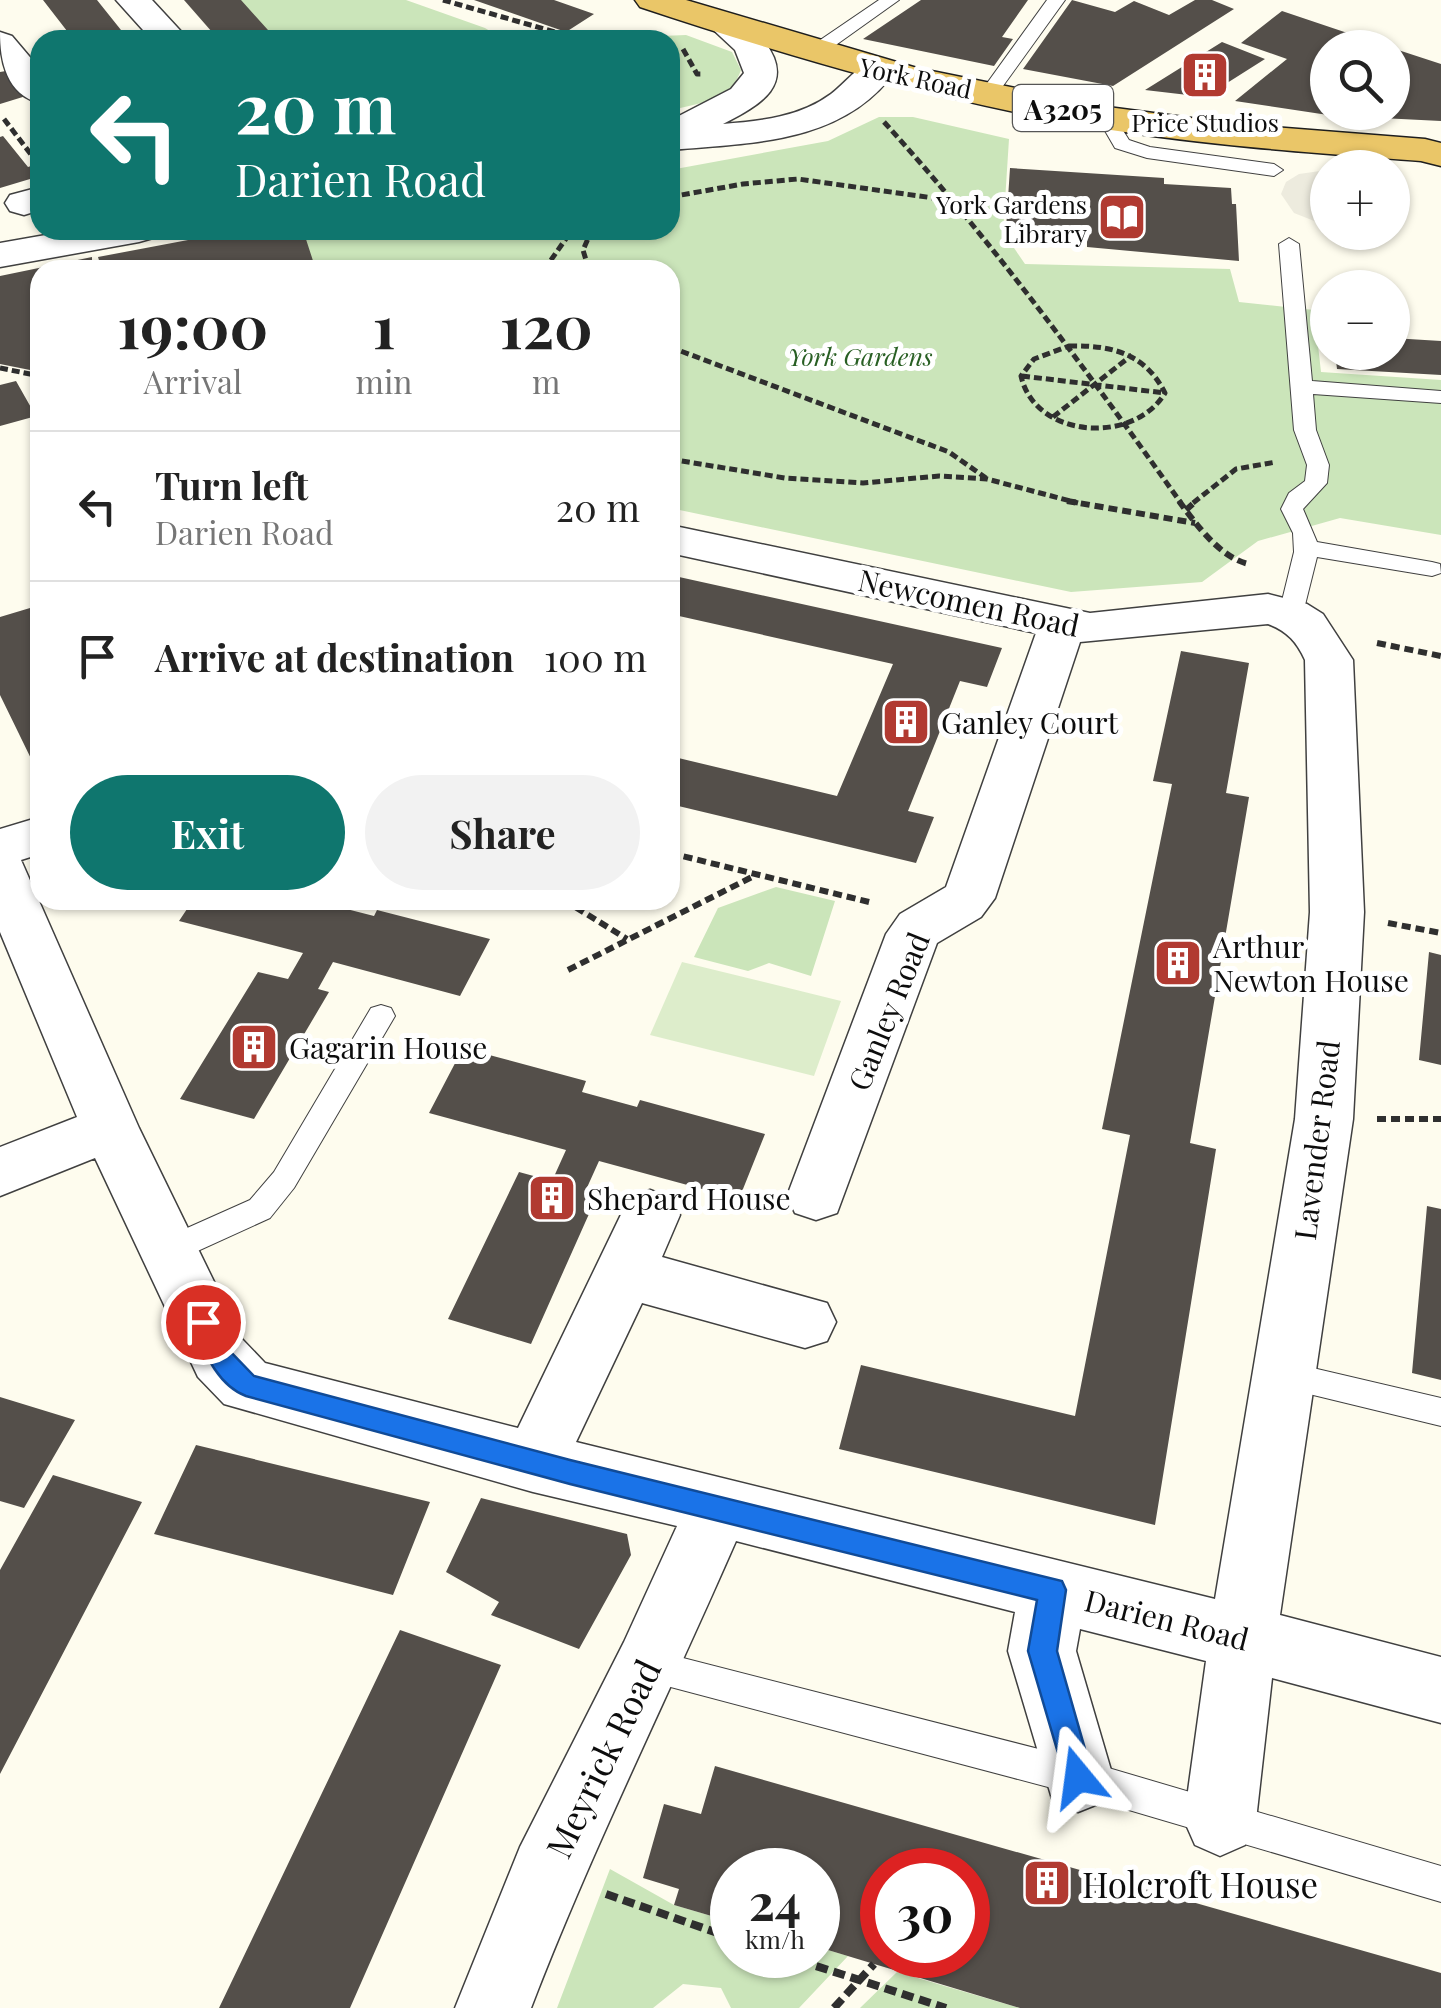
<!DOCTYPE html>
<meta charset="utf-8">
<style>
:root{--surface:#fff;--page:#f2f2f2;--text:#222;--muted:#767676;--line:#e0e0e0;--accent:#0f766e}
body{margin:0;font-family:"Playfair Display",serif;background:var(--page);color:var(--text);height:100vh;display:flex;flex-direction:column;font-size:38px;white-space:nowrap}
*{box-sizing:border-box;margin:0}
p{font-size:32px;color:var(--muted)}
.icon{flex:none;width:55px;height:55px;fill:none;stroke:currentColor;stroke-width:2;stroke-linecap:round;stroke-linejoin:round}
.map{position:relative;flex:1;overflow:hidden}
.details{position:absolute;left:30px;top:260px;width:650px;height:650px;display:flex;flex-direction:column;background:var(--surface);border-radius:30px;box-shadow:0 2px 8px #0004}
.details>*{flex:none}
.top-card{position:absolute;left:30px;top:30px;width:650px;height:210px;border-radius:30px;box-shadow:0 2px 8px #0004;background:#0f766e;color:#fff;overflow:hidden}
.fabs{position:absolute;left:1310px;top:30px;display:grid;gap:20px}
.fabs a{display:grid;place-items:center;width:100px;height:100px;border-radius:50%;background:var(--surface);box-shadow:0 2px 8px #0004;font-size:50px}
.speed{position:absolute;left:710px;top:1848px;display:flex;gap:20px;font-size:50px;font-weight:700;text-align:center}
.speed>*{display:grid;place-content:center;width:130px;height:130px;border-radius:50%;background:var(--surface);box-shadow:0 2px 8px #0004;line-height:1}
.speed small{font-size:25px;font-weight:400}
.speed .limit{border:15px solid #d22;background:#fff;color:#111}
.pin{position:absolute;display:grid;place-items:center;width:85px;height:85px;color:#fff;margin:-42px;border:5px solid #fff;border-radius:50%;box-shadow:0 2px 10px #0007}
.me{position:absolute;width:110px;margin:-55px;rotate:344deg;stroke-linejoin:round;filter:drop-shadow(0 0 8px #0008)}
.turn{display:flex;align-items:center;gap:35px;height:210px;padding:0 40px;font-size:45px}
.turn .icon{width:130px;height:130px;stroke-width:2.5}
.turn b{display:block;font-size:70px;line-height:85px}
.eta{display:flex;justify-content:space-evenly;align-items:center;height:170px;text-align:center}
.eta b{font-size:60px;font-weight:700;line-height:70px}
.primary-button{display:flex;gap:20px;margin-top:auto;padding:20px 40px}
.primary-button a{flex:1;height:115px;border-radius:60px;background:var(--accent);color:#fff;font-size:40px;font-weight:700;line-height:115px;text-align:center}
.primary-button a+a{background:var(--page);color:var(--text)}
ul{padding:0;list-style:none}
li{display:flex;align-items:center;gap:30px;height:150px;padding:0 40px;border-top:2px solid var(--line)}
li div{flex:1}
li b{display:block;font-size:38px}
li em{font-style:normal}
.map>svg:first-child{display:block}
.green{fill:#cbe5ba}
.pitch{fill:#ddedcb}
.plaza{fill:#edebde}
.building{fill:#544f4a;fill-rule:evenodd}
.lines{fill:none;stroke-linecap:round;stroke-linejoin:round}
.service-casing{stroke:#404040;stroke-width:2}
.minor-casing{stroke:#404040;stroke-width:3}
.tertiary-casing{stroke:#404040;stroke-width:3}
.trunk-casing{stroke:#1e1e1e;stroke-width:3}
.path-far2{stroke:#2f2f2f;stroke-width:5;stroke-dasharray:8 4;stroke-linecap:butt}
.path-far1{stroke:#2f2f2f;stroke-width:6;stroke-dasharray:9 5;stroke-linecap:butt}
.path{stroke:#2f2f2f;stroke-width:8;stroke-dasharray:12 6;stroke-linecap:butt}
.service{fill:#fff;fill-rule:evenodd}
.minor{fill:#fff;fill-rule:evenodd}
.tertiary{fill:#fff;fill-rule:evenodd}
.trunk{fill:#eac668;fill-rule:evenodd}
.route{fill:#1a73e8;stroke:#114b97;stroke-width:2.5}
.labels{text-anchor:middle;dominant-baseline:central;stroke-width:10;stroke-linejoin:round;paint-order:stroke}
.far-street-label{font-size:25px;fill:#0d0d0d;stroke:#fff}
.far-poi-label{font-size:25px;fill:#0d0d0d;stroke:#fff}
.far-park-label{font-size:25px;font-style:italic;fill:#285f23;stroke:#fff}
.shield{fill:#fff;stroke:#565656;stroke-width:2.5}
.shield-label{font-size:28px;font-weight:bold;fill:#0d0d0d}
.street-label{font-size:30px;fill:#0d0d0d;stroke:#fff}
.poi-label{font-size:30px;fill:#0d0d0d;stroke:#fff;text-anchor:start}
.near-street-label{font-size:35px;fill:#0d0d0d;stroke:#fff}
.near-poi-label{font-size:35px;fill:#0d0d0d;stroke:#fff;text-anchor:start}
</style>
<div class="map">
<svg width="1441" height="2008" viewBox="0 0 1441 2008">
<rect width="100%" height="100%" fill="#fefcee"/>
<path class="green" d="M 230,0 L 406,0 L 485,28 L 501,38 L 270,40 Z
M 686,35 L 732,52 L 741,70 C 731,100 700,103 672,110 L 670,40 L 661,36 Z
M 879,117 L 913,117 L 1009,139 L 1003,232 L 1025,264 L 1230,269 L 1239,302 L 1314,310 L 1321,372 L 1441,380 L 1441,535 L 1340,518 L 1258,541 L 1202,582 L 1071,592 L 670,508 L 670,270 L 306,270 L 289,230 L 670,230 L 670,170 L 828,141 Z
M 776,887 L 835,901 L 811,976 L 769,963 L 748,971 L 694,957 L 718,908 Z
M 610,1869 L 674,1905 L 732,1922 L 732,1955 L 818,1955 L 818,1947 L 848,1956 L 799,2008 L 731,2008 L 721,1988 L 683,1984 L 653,2008 L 557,2008 Z
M 897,1972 L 1020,2008 L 860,2008 Z"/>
<path class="pitch" d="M 682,962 L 841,1001 L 814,1076 L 650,1035 Z"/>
<path class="plaza" d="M 1327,170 L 1328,170 L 1327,226 L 1294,213 L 1281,194 L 1286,182 L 1299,174 Z"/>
<path class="building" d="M 43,0 L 97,0 L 129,40 L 74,40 Z
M 184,0 L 241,0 L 277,40 L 219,40 Z
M 474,0 L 554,0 L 594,14 L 566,32 Z
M 921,0 L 1028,0 L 1002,37 L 1013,39 L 994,66 L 863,39 Z
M 1072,0 L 1115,12 L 1134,1 L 1169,15 L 1195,0 L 1212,0 L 1234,9 L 1113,86 L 1023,69 Z
M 1282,11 L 1389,47 L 1328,48 L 1328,115 L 1235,101 L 1287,59 L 1241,43 Z
M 1222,42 L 1265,59 L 1205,97 L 1145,90 Z
M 1392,48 L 1441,64 L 1441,121 L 1341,116 L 1341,112 L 1392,112 Z
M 6,71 L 26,96 L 0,104 L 0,72 Z
M 3,136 L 28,167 L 37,164 L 40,176 L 0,188 L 0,137 Z
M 1010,168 L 1164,178 L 1164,184 L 1231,188 L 1232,204 L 1236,204 L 1239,261 L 1087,247 L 1087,235 L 1006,229 Z
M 241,230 L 303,230 L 316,270 L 102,270 L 98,257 Z
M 92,257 L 92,270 L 40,270 L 40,372 L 0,364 L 0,276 Z
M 1392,338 L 1441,341 L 1441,375 L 1337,369 L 1335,352 L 1392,352 Z
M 16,381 L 33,411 L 40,409 L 40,415 L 0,426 L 0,385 Z
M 670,575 L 1002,648 L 987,687 L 960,681 L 908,811 L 934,817 L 916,863 L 670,804 L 670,756 L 837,796 L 893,664 L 670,614 Z
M 40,605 L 40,777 L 0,695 L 0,617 Z
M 1181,651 L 1249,663 L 1226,793 L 1249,797 L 1190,1143 L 1216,1149 L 1155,1525 L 839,1449 L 861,1365 L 1075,1416 L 1130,1135 L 1102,1129 L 1172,784 L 1153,781 Z
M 193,900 L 325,900 L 323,903 L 374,916 L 377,910 L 490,939 L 460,996 L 333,962 L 318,989 L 329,992 L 254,1119 L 180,1099 L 258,972 L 288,979 L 303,953 L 179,921 Z
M 1429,952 L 1441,955 L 1441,1065 L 1419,1060 Z
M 463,1048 L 586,1081 L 582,1092 L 637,1107 L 640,1100 L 765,1134 L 739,1199 L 599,1161 L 585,1192 L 597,1196 L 531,1344 L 448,1319 L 519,1172 L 552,1181 L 566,1150 L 429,1113 Z
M 1427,1206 L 1441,1209 L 1441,1380 L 1412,1373 Z
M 0,1397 L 75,1420 L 24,1508 L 0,1501 Z
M 196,1445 L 430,1502 L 393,1595 L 154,1534 Z
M 53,1475 L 142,1502 L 0,1774 L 0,1570 Z
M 481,1498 L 627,1534 L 631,1555 L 579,1649 L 491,1615 L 499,1602 L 446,1572 Z
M 400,1630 L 501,1665 L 350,2008 L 219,2008 Z
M 715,1766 L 1441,1973 L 1441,2008 L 1020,2008 L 818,1947 L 818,1870 L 732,1870 L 732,1922 L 674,1905 L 679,1889 L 643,1878 L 664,1804 L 701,1814 ZM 882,1870 L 968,1870 L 968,1955 L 882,1955 Z"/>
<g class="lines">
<g class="service-casing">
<path id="service" d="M 879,0 L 899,0 L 819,57 L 807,57 L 807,49 Z
M 1047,0 L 1065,0 L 995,97 L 983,97 L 980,93 Z
M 1106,112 L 1112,113 L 1129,140 L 1150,147 L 1274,164 L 1283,170 L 1274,176 L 1147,158 L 1115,148 L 1097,117 Z
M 1289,238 L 1299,244 L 1312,381 L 1441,391 L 1441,403 L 1313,394 L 1316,430 L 1329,465 L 1327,483 L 1303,509 L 1317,542 L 1432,562 L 1440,564 L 1441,573 L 1432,576 L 1317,557 L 1303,613 L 1291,621 L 1279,613 L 1294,552 L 1293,533 L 1281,509 L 1289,493 L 1305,481 L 1307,465 L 1294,430 L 1279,244 Z
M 381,1005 L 391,1008 L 395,1016 L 294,1188 L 270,1218 L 180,1259 L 169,1263 L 158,1259 L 154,1250 L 158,1241 L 250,1200 L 274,1172 L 371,1008 Z
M 1283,1361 L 1441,1398 L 1441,1426 L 1272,1385 L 1267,1375 L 1272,1365 Z
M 648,1649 L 1078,1759 L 1441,1866 L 1441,1902 L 1078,1795 L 648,1681 L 636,1677 L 631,1665 L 636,1653 Z"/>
</g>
<g class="minor-casing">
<path id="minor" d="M 116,0 L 152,0 L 189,40 L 152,40 Z
M 0,32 L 12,36 L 40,69 L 40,103 C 7,95 0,62 0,32 Z
M 40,187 L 40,210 L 24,215 L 10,211 L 5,203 L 10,195 Z
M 670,525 L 1090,613 L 1268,594 L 1307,604 L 1323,614 L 1353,660 L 1364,912 L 1353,1119 L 1280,1615 L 1441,1657 L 1441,1723 L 1272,1678 L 1256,1820 L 1245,1845 L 1220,1856 L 1195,1845 L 1184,1820 L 1206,1661 L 1080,1629 L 1076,1651 L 1113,1777 L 1103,1802 L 1078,1812 L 1053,1802 L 1008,1651 L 1015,1612 L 736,1541 C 668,1697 592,1849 531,2008 L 455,2008 L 520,1847 L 624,1642 L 677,1526 L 533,1492 L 224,1404 L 198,1377 L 95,1158 L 0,1196 L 0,1147 L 77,1117 L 0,932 L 0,829 L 40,817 L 40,854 L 21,860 L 139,1128 L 242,1339 L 265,1363 L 518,1428 L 629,1198 L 650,1190 L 671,1198 L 680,1215 L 662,1257 L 827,1303 L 836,1322 L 827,1341 L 805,1348 L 642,1303 L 576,1442 L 1215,1599 L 1295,1119 L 1310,912 L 1305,660 C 1297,642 1287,631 1268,624 L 1080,642 L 995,898 L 981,917 L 937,943 L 837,1213 L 816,1220 L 795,1213 L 787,1196 L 886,934 L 900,914 L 946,887 L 1036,633 L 670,553 Z"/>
</g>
<g class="tertiary-casing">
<path id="tertiary" d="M 724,14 C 740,17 754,28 764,41 C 797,84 761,105 723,124 C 761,121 800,117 831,94 C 851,79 863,55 891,62 L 896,70 C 844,144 751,143 670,150 L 673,119 L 731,89 L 744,73 L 735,50 L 707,24 L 712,17 Z
M 74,230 L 158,230 L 153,238 L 139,242 L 0,267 L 0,243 Z"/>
</g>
<g class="trunk-casing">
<path id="trunk" d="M 635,0 L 686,0 L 917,68 L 1108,107 L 1237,124 L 1425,139 L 1441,143 L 1441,166 L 1421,161 C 1317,153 1214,146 1111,130 C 950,104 794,58 640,7 Z"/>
</g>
<path class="path-far2" d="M 443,0 L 583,40
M 683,49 L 697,74 L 701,74
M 4,119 L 36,161
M 884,122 C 993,242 1087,371 1181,503
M 670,197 L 743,184 L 798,179 L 955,201
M 544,270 L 572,230
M 589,270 L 583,250 L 591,232
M 1069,346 C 1111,345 1145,353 1165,393 C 1134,445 1035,439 1021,376 L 1034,359 Z
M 670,347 L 949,452 L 986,478
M 0,368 L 40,376
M 1022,376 L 1165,393
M 1053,417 L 1132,355
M 670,459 L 785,478 L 863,483 L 939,476 L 987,479 L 1078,503
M 1193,503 L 1236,469 L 1276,462"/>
<path class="path-far1" d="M 1067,501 L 1195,523
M 1179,501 C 1196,524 1220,558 1249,564
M 1186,510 L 1196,501
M 1377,643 L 1441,656
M 670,853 L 873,903
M 564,900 L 627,939
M 1388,923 L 1441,933
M 568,970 L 754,876
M 1377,1119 L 1441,1119"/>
<path class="path" d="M 606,1894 L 732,1938
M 782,1955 L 946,2008
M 834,2008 L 874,1964"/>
<use href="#service" class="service"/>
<use href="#minor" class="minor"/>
<use href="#tertiary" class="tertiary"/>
<use href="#trunk" class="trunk"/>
</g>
<path class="route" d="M 203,1311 L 212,1314 L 229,1350 L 254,1376 L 570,1460 L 1062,1581 L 1066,1590 L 1057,1651 L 1093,1777 L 1088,1787 L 1078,1792 L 1068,1787 L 1028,1651 L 1037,1600 L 570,1484 L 246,1396 C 216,1385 203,1348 191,1322 L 194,1314 Z"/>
<defs>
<g id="building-square" transform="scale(2.5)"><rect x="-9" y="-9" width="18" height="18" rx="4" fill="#b13a31" stroke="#fff"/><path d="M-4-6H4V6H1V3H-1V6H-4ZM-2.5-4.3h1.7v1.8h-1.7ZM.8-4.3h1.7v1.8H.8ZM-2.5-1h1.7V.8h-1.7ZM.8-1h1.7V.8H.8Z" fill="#fff"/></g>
<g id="library-square" transform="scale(2.5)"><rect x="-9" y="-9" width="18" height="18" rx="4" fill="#b13a31" stroke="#fff"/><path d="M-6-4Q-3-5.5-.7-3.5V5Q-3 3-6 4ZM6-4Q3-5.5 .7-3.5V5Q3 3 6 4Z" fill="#fff"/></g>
</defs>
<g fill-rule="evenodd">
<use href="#building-square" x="1205" y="75"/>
<use href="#library-square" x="1122" y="217"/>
<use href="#building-square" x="906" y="722"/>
<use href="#building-square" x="1178" y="963"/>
<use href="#building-square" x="254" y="1047"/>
<use href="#building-square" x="552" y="1198"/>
<use href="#building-square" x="1047" y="1883"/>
</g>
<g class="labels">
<g class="far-street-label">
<text transform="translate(916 77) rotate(12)">York Road</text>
</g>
<g class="far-poi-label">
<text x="1205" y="121">Price Studios</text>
<text x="1087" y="203" text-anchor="end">York Gardens<tspan x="1087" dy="29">Library</tspan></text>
</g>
<g class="far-park-label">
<text x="860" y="355">York Gardens</text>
</g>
<rect class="shield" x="1013" y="85" width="100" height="46" rx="8"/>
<g class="shield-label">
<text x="1063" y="108">A3205</text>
</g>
<g class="street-label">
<text transform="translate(969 602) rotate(12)">Newcomen Road</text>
<text transform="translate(888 1011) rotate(-68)">Ganley Road</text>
<text transform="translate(1316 1140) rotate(-83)">Lavender Road</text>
<text transform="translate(1167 1619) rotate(14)">Darien Road</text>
</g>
<g class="poi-label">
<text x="941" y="722">Ganley Court</text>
<text x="1213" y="946">Arthur<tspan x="1213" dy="34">Newton House</tspan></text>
<text x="289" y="1047">Gagarin House</text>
<text x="587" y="1198">Shepard House</text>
</g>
<g class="near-street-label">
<text transform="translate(602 1758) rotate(-64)">Meyrick Road</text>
</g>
<g class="near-poi-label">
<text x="1082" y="1883">Holcroft House</text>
</g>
</g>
</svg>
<div class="fabs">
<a><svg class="icon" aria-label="search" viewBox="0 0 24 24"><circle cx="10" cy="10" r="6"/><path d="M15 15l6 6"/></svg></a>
<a>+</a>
<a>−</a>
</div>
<div class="speed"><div>24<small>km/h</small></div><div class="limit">30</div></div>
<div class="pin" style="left:203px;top:1322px;background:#d93025"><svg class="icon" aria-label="arrive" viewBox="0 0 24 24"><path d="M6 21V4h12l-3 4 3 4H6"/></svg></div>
<svg class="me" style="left:1078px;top:1777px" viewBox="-20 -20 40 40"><path d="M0-17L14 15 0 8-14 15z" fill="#1a73e8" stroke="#fff" stroke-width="4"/></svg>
<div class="top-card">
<div class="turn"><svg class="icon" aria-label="left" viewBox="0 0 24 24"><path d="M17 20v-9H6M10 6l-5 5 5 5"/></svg><div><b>20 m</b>Darien Road</div></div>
</div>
<section class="details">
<div class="eta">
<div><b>19:00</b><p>Arrival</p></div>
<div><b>1</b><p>min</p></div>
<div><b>120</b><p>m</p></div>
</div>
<ul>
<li><svg class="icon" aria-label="left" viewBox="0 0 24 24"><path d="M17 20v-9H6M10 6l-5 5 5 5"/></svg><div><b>Turn left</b><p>Darien Road</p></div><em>20 m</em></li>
<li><svg class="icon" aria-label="arrive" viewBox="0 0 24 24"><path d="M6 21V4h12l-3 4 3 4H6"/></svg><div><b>Arrive at destination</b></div><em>100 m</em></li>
</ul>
<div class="primary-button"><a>Exit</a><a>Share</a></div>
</section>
</div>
